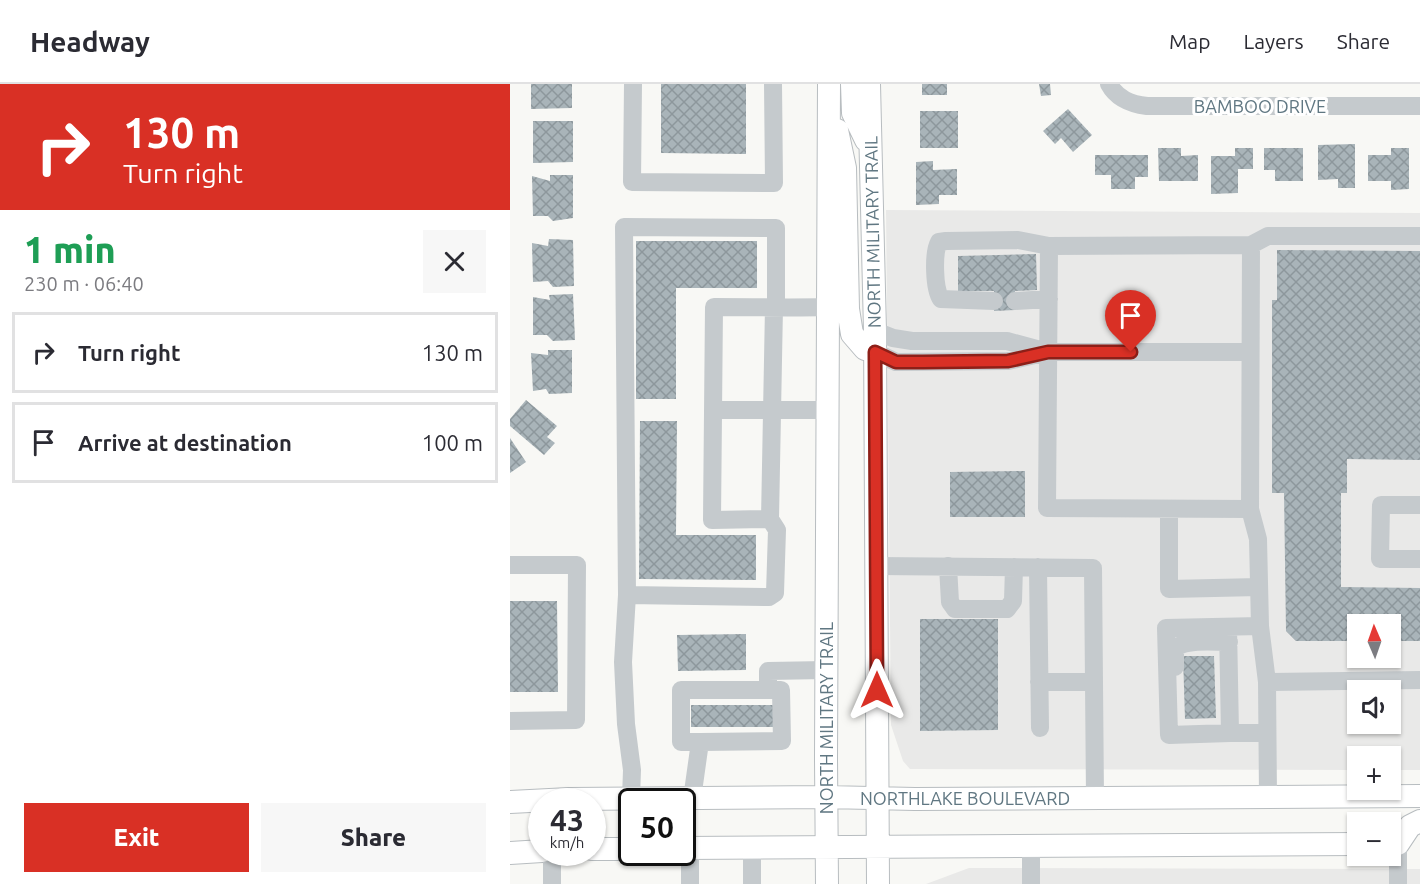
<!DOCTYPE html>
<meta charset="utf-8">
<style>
:root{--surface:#fff;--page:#f7f7f7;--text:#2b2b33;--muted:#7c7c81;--line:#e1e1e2;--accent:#d93025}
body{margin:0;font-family:Ubuntu,sans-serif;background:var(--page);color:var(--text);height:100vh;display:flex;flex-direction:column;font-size:22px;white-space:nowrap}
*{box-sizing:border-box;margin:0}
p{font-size:20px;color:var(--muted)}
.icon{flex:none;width:33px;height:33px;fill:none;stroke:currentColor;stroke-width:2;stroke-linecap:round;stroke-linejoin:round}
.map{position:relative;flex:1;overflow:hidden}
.drawer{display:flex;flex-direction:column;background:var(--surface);width:510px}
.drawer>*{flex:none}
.hud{background:#d93025;color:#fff;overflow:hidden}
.needle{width:39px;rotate:358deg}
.buttons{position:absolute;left:837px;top:530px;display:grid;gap:12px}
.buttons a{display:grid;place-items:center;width:54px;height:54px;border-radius:0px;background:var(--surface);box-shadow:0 2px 4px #0004;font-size:30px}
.speed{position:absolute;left:18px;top:704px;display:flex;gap:12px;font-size:30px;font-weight:700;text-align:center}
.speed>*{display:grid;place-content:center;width:78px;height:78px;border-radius:50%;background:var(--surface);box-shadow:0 2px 4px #0004;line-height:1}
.speed small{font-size:15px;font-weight:400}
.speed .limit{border:3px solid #111;border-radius:9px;background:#fff;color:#111}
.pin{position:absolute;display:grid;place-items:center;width:51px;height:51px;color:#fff;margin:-62px -26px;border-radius:50% 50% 50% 0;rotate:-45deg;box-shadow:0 0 6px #0007}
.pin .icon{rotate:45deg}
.me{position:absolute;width:66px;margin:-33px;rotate:0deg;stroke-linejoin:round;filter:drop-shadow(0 0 4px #0008)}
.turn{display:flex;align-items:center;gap:21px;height:126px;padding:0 24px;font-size:27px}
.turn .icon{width:78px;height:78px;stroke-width:2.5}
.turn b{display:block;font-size:42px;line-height:51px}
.round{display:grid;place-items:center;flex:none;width:63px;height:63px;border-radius:0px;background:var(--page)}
.overview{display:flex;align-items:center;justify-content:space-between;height:102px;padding:0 24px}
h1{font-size:36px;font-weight:800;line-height:45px;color:#1e9e55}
.button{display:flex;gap:12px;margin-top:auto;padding:12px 24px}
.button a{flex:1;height:69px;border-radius:0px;background:var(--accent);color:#fff;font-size:24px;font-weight:800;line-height:69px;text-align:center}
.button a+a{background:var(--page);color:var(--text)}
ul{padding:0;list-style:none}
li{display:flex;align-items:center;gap:18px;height:81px;margin:0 12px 9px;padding:0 12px;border:3px solid var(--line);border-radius:0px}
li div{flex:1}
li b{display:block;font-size:22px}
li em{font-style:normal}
header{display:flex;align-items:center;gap:36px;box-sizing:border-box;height:84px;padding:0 30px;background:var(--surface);border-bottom:2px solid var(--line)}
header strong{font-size:28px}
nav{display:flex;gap:33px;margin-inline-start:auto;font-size:21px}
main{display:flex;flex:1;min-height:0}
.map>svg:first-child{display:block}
.built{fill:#e9e9e8;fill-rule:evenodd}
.building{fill:url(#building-cross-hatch)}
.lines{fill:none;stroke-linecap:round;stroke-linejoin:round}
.major-casing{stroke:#b8bdc0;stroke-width:24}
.minor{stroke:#c5cacd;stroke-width:18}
.major{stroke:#fff;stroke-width:22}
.route-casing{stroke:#8d1f18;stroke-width:15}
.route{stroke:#d93025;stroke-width:10}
.labels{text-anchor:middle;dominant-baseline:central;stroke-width:6;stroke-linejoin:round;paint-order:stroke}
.street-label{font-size:18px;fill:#607782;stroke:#fff}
</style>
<header>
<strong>Headway</strong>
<nav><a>Map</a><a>Layers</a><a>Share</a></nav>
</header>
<main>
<section class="drawer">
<div class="hud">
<div class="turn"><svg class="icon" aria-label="right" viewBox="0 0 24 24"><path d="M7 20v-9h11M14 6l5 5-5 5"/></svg><div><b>130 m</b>Turn right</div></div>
</div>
<div class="overview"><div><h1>1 min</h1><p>230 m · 06:40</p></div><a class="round"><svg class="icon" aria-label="close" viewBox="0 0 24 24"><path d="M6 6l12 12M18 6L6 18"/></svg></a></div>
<ul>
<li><svg class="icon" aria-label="right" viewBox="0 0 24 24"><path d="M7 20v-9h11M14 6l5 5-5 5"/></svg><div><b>Turn right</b></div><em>130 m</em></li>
<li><svg class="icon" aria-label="arrive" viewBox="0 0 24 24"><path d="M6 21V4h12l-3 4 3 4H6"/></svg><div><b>Arrive at destination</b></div><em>100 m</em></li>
</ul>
<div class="button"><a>Exit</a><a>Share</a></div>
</section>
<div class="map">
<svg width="910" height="800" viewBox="0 0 910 800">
<defs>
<pattern id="building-cross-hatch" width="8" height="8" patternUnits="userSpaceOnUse" patternTransform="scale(1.5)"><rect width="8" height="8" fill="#a9b4b9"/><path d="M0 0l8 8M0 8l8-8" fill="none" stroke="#8d979c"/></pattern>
</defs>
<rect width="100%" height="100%" fill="#f8f8f5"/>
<path class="built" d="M 376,126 L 910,129 L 910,686 L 881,686 L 880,672 L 848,672 L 847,686 L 400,685 L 393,677 L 381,641 ZM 848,540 L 880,540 L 880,573 L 848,573 ZM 848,606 L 880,606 L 880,639 L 848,639 Z
M 459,784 L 910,785 L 910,800 L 416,800 Z"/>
<path class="building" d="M 21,0 L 62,0 L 62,24 L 21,25 Z
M 151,0 L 236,0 L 236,70 L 151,69 Z
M 412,0 L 437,0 L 437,11 L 412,11 Z
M 529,0 L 540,0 L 541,11 L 531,12 Z
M 558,25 L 582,51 L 563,68 L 551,54 L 545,60 L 533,47 Z
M 410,27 L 448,27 L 448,64 L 410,64 Z
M 23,37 L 63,37 L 63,78 L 23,79 Z
M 845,60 L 845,104 L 828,104 L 828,95 L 808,96 L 808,61 Z
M 648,64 L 671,64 L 671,72 L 688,71 L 688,97 L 649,97 Z
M 725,64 L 743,64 L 743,85 L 728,85 L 728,109 L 701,110 L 701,72 L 725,72 Z
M 754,64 L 793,64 L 793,97 L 765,97 L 765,86 L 754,86 Z
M 881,64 L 899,64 L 899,105 L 881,106 L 881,97 L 858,97 L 858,71 L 881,71 Z
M 585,71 L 638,71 L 638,93 L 625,93 L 625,105 L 601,105 L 601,91 L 585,91 Z
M 423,77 L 423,86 L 447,85 L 447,111 L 429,111 L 429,120 L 406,121 L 406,78 Z
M 40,91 L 63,91 L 63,134 L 43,137 L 38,132 L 23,132 L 22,92 L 40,97 Z
M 39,155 L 63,156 L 64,202 L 43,203 L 38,197 L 23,198 L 22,159 L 38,162 Z
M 126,157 L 247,157 L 247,204 L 166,204 L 166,315 L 126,315 Z
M 767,166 L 910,167 L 910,376 L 837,375 L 837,409 L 831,409 L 831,503 L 910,504 L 910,557 L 880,557 L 880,540 L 848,540 L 848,557 L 786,557 L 776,547 L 774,409 L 762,409 L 762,216 L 767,216 Z
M 526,170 L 527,206 L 505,207 L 505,226 L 484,227 L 484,207 L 448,207 L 448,172 Z
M 63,210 L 65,256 L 43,257 L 37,251 L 23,251 L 23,213 L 40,216 L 39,211 Z
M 38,266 L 62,266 L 62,309 L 39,310 L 36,305 L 23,307 L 21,269 L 38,271 Z
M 16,316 L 47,342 L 37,353 L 45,359 L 34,371 L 0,342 L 0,335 Z
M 130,337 L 167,337 L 166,451 L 246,451 L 246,496 L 129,495 Z
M 0,354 L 16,378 L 0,389 Z
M 515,387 L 515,433 L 440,433 L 440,388 Z
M 0,517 L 47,517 L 48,608 L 0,608 Z
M 410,535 L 488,535 L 488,646 L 410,647 Z
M 236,550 L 236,586 L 168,587 L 167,551 Z
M 673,572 L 704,572 L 706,634 L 675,635 Z
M 181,621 L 264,621 L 264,643 L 181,643 Z"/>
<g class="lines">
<g class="major-casing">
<path id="major" d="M 342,0 L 343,29 L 356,56
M 359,0 L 365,247 L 368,800
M 327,46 L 335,84 L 338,225 L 342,250 L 355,265 L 365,268
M 0,718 L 59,715 L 316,713 L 405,715 L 910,712
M 888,760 L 900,742 L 910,737
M 172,764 L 848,760
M 82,765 L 122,765
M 0,769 L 32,767
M 317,800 L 316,675 L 319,0"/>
</g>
<path class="minor" d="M 123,0 L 122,98 L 264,99 L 263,0
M 599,0 C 607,15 621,20 637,22 L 910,22
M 741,161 L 758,152 L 910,152
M 484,217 L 431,215 C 424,205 423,169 429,158 L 436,157 L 508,156 L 539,162
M 505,217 L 539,215
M 365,247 L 383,254 L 402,257 L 497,257 L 534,267
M 365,268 L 386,278 L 498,277 L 538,268 L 740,268
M 203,326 L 317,326
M 910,421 L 871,421 L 870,475 L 910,475
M 659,425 L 659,505 L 749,503
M 740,425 L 537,424 L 539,162 L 741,161 L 740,425 L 748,455 L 750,542 L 757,598 L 758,713
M 0,481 L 67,481 L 66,636 L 0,637
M 367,482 L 583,484 L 585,714
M 438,482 L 440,518 L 445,525 L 497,525 L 503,517 L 504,483
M 528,483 L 530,644
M 117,511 L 259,513 L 265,509 L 267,446 L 260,435
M 718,543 L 720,649 L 659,651 L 656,544 L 750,542
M 665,583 L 665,565 C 675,554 704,558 719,558
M 529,598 L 584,598
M 757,598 L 910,596
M 720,649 L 757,649
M 190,658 L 272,657 L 271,606 L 258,606
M 121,714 L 122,686 L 116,640 L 113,578 L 117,511 L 114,143 L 266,144 L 266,216 L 264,223 L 260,435 L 202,436 L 204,223 C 242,223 280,224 318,223
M 182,715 L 190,658 L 171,658 L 171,606 L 258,606 L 258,587 L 316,586
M 888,760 L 888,800
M 180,764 L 180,800
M 42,800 L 42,768
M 242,800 L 242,763
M 521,800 L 521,763"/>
<use href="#major" class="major"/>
</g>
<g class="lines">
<g class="route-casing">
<path id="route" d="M 367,606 L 365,268 L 386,278 L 413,278 L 498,277 L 538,268 L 621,268"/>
</g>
<use href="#route" class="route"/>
</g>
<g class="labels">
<g class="street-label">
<text x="750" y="22">BAMBOO DRIVE</text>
<text transform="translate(362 148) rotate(-91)">NORTH MILITARY TRAIL</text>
<text transform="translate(316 634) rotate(-90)">NORTH MILITARY TRAIL</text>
<text x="455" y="714">NORTHLAKE BOULEVARD</text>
</g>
</g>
</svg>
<div class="buttons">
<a><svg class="needle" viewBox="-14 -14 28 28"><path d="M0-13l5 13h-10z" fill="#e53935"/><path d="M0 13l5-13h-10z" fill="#7c7c81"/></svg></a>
<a><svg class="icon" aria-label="sound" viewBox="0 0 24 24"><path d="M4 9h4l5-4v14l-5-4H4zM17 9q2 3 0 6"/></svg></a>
<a>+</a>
<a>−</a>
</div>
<div class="speed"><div>43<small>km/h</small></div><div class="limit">50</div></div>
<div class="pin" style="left:621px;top:268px;background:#d93025"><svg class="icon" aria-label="arrive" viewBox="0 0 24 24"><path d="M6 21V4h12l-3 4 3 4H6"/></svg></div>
<svg class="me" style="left:367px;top:606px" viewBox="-20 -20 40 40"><path d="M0-17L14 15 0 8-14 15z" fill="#d93025" stroke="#fff" stroke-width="4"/></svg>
</div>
</main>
